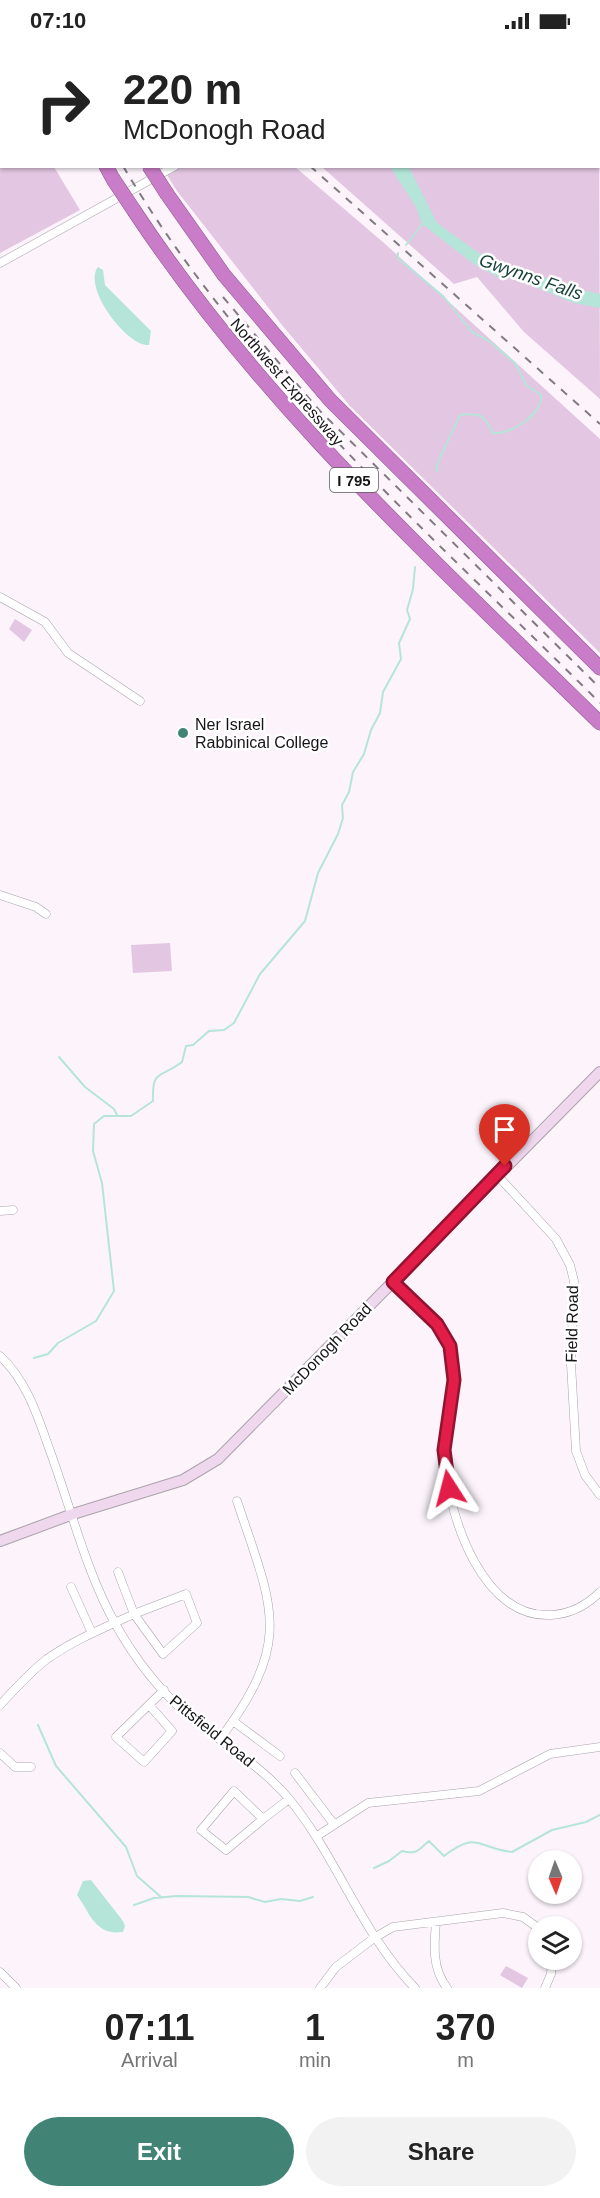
<!DOCTYPE html>
<style>
:root{--surface:#fff;--page:#f2f2f2;--text:#222;--muted:#767676;--accent:#418476}
body{margin:0;font-family:Arial,sans-serif;background:var(--page);color:var(--text);height:100vh;display:flex;flex-direction:column;font-size:22px;white-space:nowrap}
*{box-sizing:border-box;margin:0}
p{font-size:20px;color:var(--muted)}
.icon{flex:none;width:33px;height:33px;fill:none;stroke:currentColor;stroke-width:2;stroke-linecap:round;stroke-linejoin:round}
.map{position:relative;height:1946px;overflow:hidden}
.sheet{display:flex;flex-direction:column;background:var(--surface);flex:1}
.sheet>*{flex:none}
.banner{position:absolute;left:0px;top:0px;width:600px;height:126px;box-shadow:0 2px 4px #0004;background:#fff;color:var(--text);overflow:hidden}
.needle{width:39px;rotate:178deg}
.fabs{position:absolute;left:528px;top:1808px;display:grid;gap:12px}
.fabs a{display:grid;place-items:center;width:54px;height:54px;border-radius:50%;background:var(--surface);box-shadow:0 2px 4px #0004;font-size:30px}
.pin{position:absolute;display:grid;place-items:center;width:51px;height:51px;color:#fff;margin:-62px -26px;border-radius:50% 50% 50% 0;rotate:-45deg;box-shadow:0 0 6px #0007}
.pin .icon{rotate:45deg}
.me{position:absolute;width:66px;margin:-33px;rotate:351deg;stroke-linejoin:round;filter:drop-shadow(0 0 4px #0008)}
.turn{display:flex;align-items:center;gap:21px;height:126px;padding:0 24px;font-size:27px}
.turn .icon{width:78px;height:78px;stroke-width:2.5}
.turn b{display:block;font-size:42px;line-height:51px}
.eta{display:flex;justify-content:space-evenly;align-items:center;height:102px;text-align:center}
.eta b{font-size:36px;font-weight:700;line-height:42px}
.action{display:flex;gap:12px;margin-top:auto;padding:12px 24px}
.action a{flex:1;height:69px;border-radius:36px;background:var(--accent);color:#fff;font-size:24px;font-weight:700;line-height:69px;text-align:center}
.action a+a{background:var(--page);color:var(--text)}
.status{display:flex;justify-content:space-between;align-items:center;height:42px;padding:0 30px;background:var(--surface);direction:ltr}
.status svg{height:16px;fill:currentColor}
.map>svg:first-child{display:block}
.green{fill:#e3c6e2}
.water{fill:#b5e5d9}
.lines{fill:none;stroke-linecap:round;stroke-linejoin:round}
.stream{stroke:#b5e5d9;stroke-width:2}
.street-casing{stroke:#aaa3aa;stroke-width:9}
.secondary-casing{stroke:#aaa3aa;stroke-width:12}
.highway-casing{stroke:#8b588a;stroke-width:15}
.street{stroke:#fff;stroke-width:8}
.secondary{stroke:#efd8ee;stroke-width:10}
.highway{stroke:#c97cc8;stroke-width:14}
.rail{stroke:#817b80;stroke-width:2;stroke-dasharray:8 8;stroke-linecap:butt}
.highway-bridge-casing{stroke:#8b588a;stroke-width:15;stroke-linecap:butt}
.highway-bridge{stroke:#c97cc8;stroke-width:14}
.route-casing{stroke:#92132f;stroke-width:15}
.route{stroke:#e11d48;stroke-width:10}
.poi-dot{fill:#418476;stroke:#fff;stroke-width:2}
.labels{text-anchor:middle;dominant-baseline:central;stroke-width:5;stroke-linejoin:round;paint-order:stroke}
.shield{fill:#fff;stroke:#5d5a5d;stroke-width:1.5}
.shield-label{font-size:15px;font-weight:bold;fill:#171417}
.street-label{font-size:16px;fill:#171417;stroke:#fff}
.poi-label{font-size:16px;fill:#171417;stroke:#fff;text-anchor:start}
.water-label{font-size:18px;font-style:italic;fill:#153f37;stroke:#fff}
</style>
<div class="status"><b>07:10</b><svg viewBox="0 0 49 12"><path d="M0 12V9h3v3zM5 12V6h3v6zM10 12V3h3v9zM15 12V0h3v12zM26 1h20v11H26zM47 4h2v5h-2z"/></svg></div>
<div class="map">
<svg width="600" height="1946" viewBox="0 0 600 1946">
<rect width="100%" height="100%" fill="#fcf3fb"/>
<path class="green" d="M 182,0 L 553,0 L 554,1 L 184,2 Z
M 0,38 L 2,124 L 54,125 L 80,168 L 0,211 Z
M 599,79 L 600,357 L 524,290 L 477,235 L 454,242 L 322,125 L 598,124 Z
M 162,125 L 295,125 L 384,201 L 600,397 L 600,611 L 350,364 L 282,283 L 177,149 Z
M 15,577 L 32,588 L 24,600 L 9,587 Z
M 170,901 L 172,929 L 133,931 L 131,903 Z
M 506,1924 L 528,1936 L 522,1946 L 500,1933 Z"/>
<path class="water" d="M 390,125 L 409,125 L 437,181 L 476,209 L 504,224 L 520,225 L 566,244 L 600,252 L 600,266 L 574,261 L 513,236 L 501,237 L 475,223 L 422,182 L 416,165 Z
M 98,225 L 103,228 L 105,243 L 151,289 L 149,303 C 127,305 82,245 98,225 Z
M 91,1838 L 123,1879 L 125,1884 L 123,1890 C 95,1894 90,1871 77,1853 L 83,1839 Z"/>
<g class="lines">
<path class="stream" d="M 0,24 L 2,24
M 406,203 L 423,181
M 398,211 L 398,216 L 444,255 L 472,290 L 489,299 L 515,321 L 526,343 L 541,353 C 542,373 511,393 493,391 C 484,374 482,370 460,373 L 438,420 L 437,429
M 59,1015 L 85,1045 L 114,1067 L 117,1073
M 34,1316 L 48,1312 L 58,1301 L 96,1279 L 114,1249 L 102,1141 L 93,1109 L 94,1082 L 104,1074 L 131,1074 L 153,1059 C 152,1026 160,1037 182,1020 L 186,1004 L 193,1003 L 209,989 L 224,988 L 234,981 L 260,932 L 305,879 L 318,831 L 338,792 L 343,776 L 342,763 L 349,750 L 353,730 L 364,712 L 371,688 L 380,671 L 383,650 L 401,617 L 399,601 L 410,577 L 407,568 L 413,547 L 415,525
M 38,1683 L 56,1724 L 126,1805 L 137,1834 L 161,1855
M 374,1826 L 389,1819 L 402,1809 C 417,1813 418,1808 429,1799 L 444,1814 C 478,1788 477,1806 512,1810 L 552,1788 L 586,1780 L 600,1773
M 134,1863 L 154,1856 L 177,1854 L 248,1855 L 265,1860 L 281,1857 L 300,1859 L 313,1855"/>
<g class="street-casing">
<path id="street" d="M 401,2 L 404,0
M 0,221 L 175,124
M 0,555 L 45,580 L 68,611 L 140,659
M 0,853 L 36,865 L 46,872
M 497,1133 L 556,1197 L 570,1223 L 574,1239 L 571,1322 L 576,1409 L 585,1433 L 600,1453
M 0,1169 L 13,1168
M 393,1240 C 413,1259 440,1278 450,1304 C 463,1343 441,1383 445,1422 C 450,1477 483,1577 551,1573 C 570,1572 587,1563 600,1550
M 0,1314 C 27,1339 38,1375 50,1409 C 71,1466 86,1530 116,1583 C 135,1617 159,1648 189,1674 C 223,1702 262,1724 290,1758 C 338,1817 361,1891 415,1946
M 71,1545 L 92,1591
M 0,1663 C 15,1647 30,1630 47,1617 C 74,1598 104,1586 134,1572 L 163,1612 L 197,1581 L 186,1552 L 134,1572 L 118,1530
M 149,1663 L 172,1689 L 144,1720 L 116,1695 L 164,1648
M 233,1679 L 280,1714
M 220,1697 C 294,1598 273,1567 237,1459
M 0,1711 L 15,1725 L 31,1725
M 295,1731 L 333,1781
M 263,1777 L 226,1808 L 201,1788 L 234,1749 L 263,1777 L 289,1757
M 317,1794 L 368,1761 L 479,1749 L 550,1712 L 600,1705
M 436,1880 C 434,1904 432,1926 447,1946
M 0,1930 L 16,1946
M 320,1946 L 336,1925 L 374,1896 L 393,1885 L 503,1871 L 523,1875 L 538,1886
M 545,1946 L 551,1932 L 552,1917"/>
</g>
<g class="secondary-casing">
<path id="secondary" d="M 0,1499 L 73,1472 L 183,1438 L 218,1417 L 600,1030"/>
</g>
<g class="highway-casing">
<path id="highway" d="M 38,0 L 38,2
M 77,0 L 78,2
M 106,124 L 113,137
M 167,152 L 224,233 L 330,358 L 600,626
M 135,170 C 264,365 434,518 600,681"/>
</g>
<use href="#street" class="street"/>
<use href="#secondary" class="secondary"/>
<use href="#highway" class="highway"/>
<path class="rail" d="M 61,0 L 62,2
M 169,0 L 171,2
M 123,124 C 246,332 431,492 600,661
M 310,124 L 600,382
M 223,255 L 319,368 L 600,646"/>
<g class="highway-bridge-casing">
<path id="highway-bridge" d="M 149,124 L 167,152
M 113,137 L 135,170"/>
</g>
<use href="#highway-bridge" class="highway-bridge"/>
</g>
<g class="lines">
<g class="route-casing">
<path id="route" d="M 449,1446 L 444,1408 L 454,1338 L 450,1304 L 437,1282 L 393,1240 L 505,1124"/>
</g>
<use href="#route" class="route"/>
</g>
<circle class="poi-dot" cx="183" cy="691" r="6"/>
<g class="labels">
<rect class="shield" x="330" y="426" width="48" height="24" rx="4.5"/>
<g class="shield-label">
<text x="354" y="438">I 795</text>
</g>
<g class="street-label">
<text transform="translate(287 340) rotate(49)">Northwest Expressway</text>
<text transform="translate(572 1282) rotate(-89)">Field Road</text>
<text transform="translate(327 1307) rotate(-46)">McDonogh Road</text>
<text transform="translate(212 1689) rotate(39)">Pittsfield Road</text>
</g>
<g class="poi-label">
<text x="195" y="682">Ner Israel<tspan x="195" dy="18">Rabbinical College</tspan></text>
</g>
<g class="water-label">
<text transform="translate(531 235) rotate(19)">Gwynns Falls</text>
</g>
</g>
</svg>
<div class="fabs">
<a><svg class="needle" viewBox="-14 -14 28 28"><path d="M0-13l5 13h-10z" fill="#e53935"/><path d="M0 13l5-13h-10z" fill="#767676"/></svg></a>
<a><svg class="icon" aria-label="layers" viewBox="0 0 24 24"><path d="M12 4l9 5-9 5-9-5zM3 14l9 5 9-5"/></svg></a>
</div>
<div class="pin" style="left:505px;top:1124px;background:#d93025"><svg class="icon" aria-label="arrive" viewBox="0 0 24 24"><path d="M6 21V4h12l-3 4 3 4H6"/></svg></div>
<svg class="me" style="left:449px;top:1446px" viewBox="-20 -20 40 40"><path d="M0-17L14 15 0 8-14 15z" fill="#e11d48" stroke="#fff" stroke-width="4"/></svg>
<div class="banner">
<div class="turn"><svg class="icon" aria-label="right" viewBox="0 0 24 24"><path d="M7 20v-9h11M14 6l5 5-5 5"/></svg><div><b>220 m</b>McDonogh Road</div></div>
</div>
</div>
<section class="sheet">
<div class="eta">
<div><b>07:11</b><p>Arrival</p></div>
<div><b>1</b><p>min</p></div>
<div><b>370</b><p>m</p></div>
</div>
<div class="action"><a>Exit</a><a>Share</a></div>
</section>
